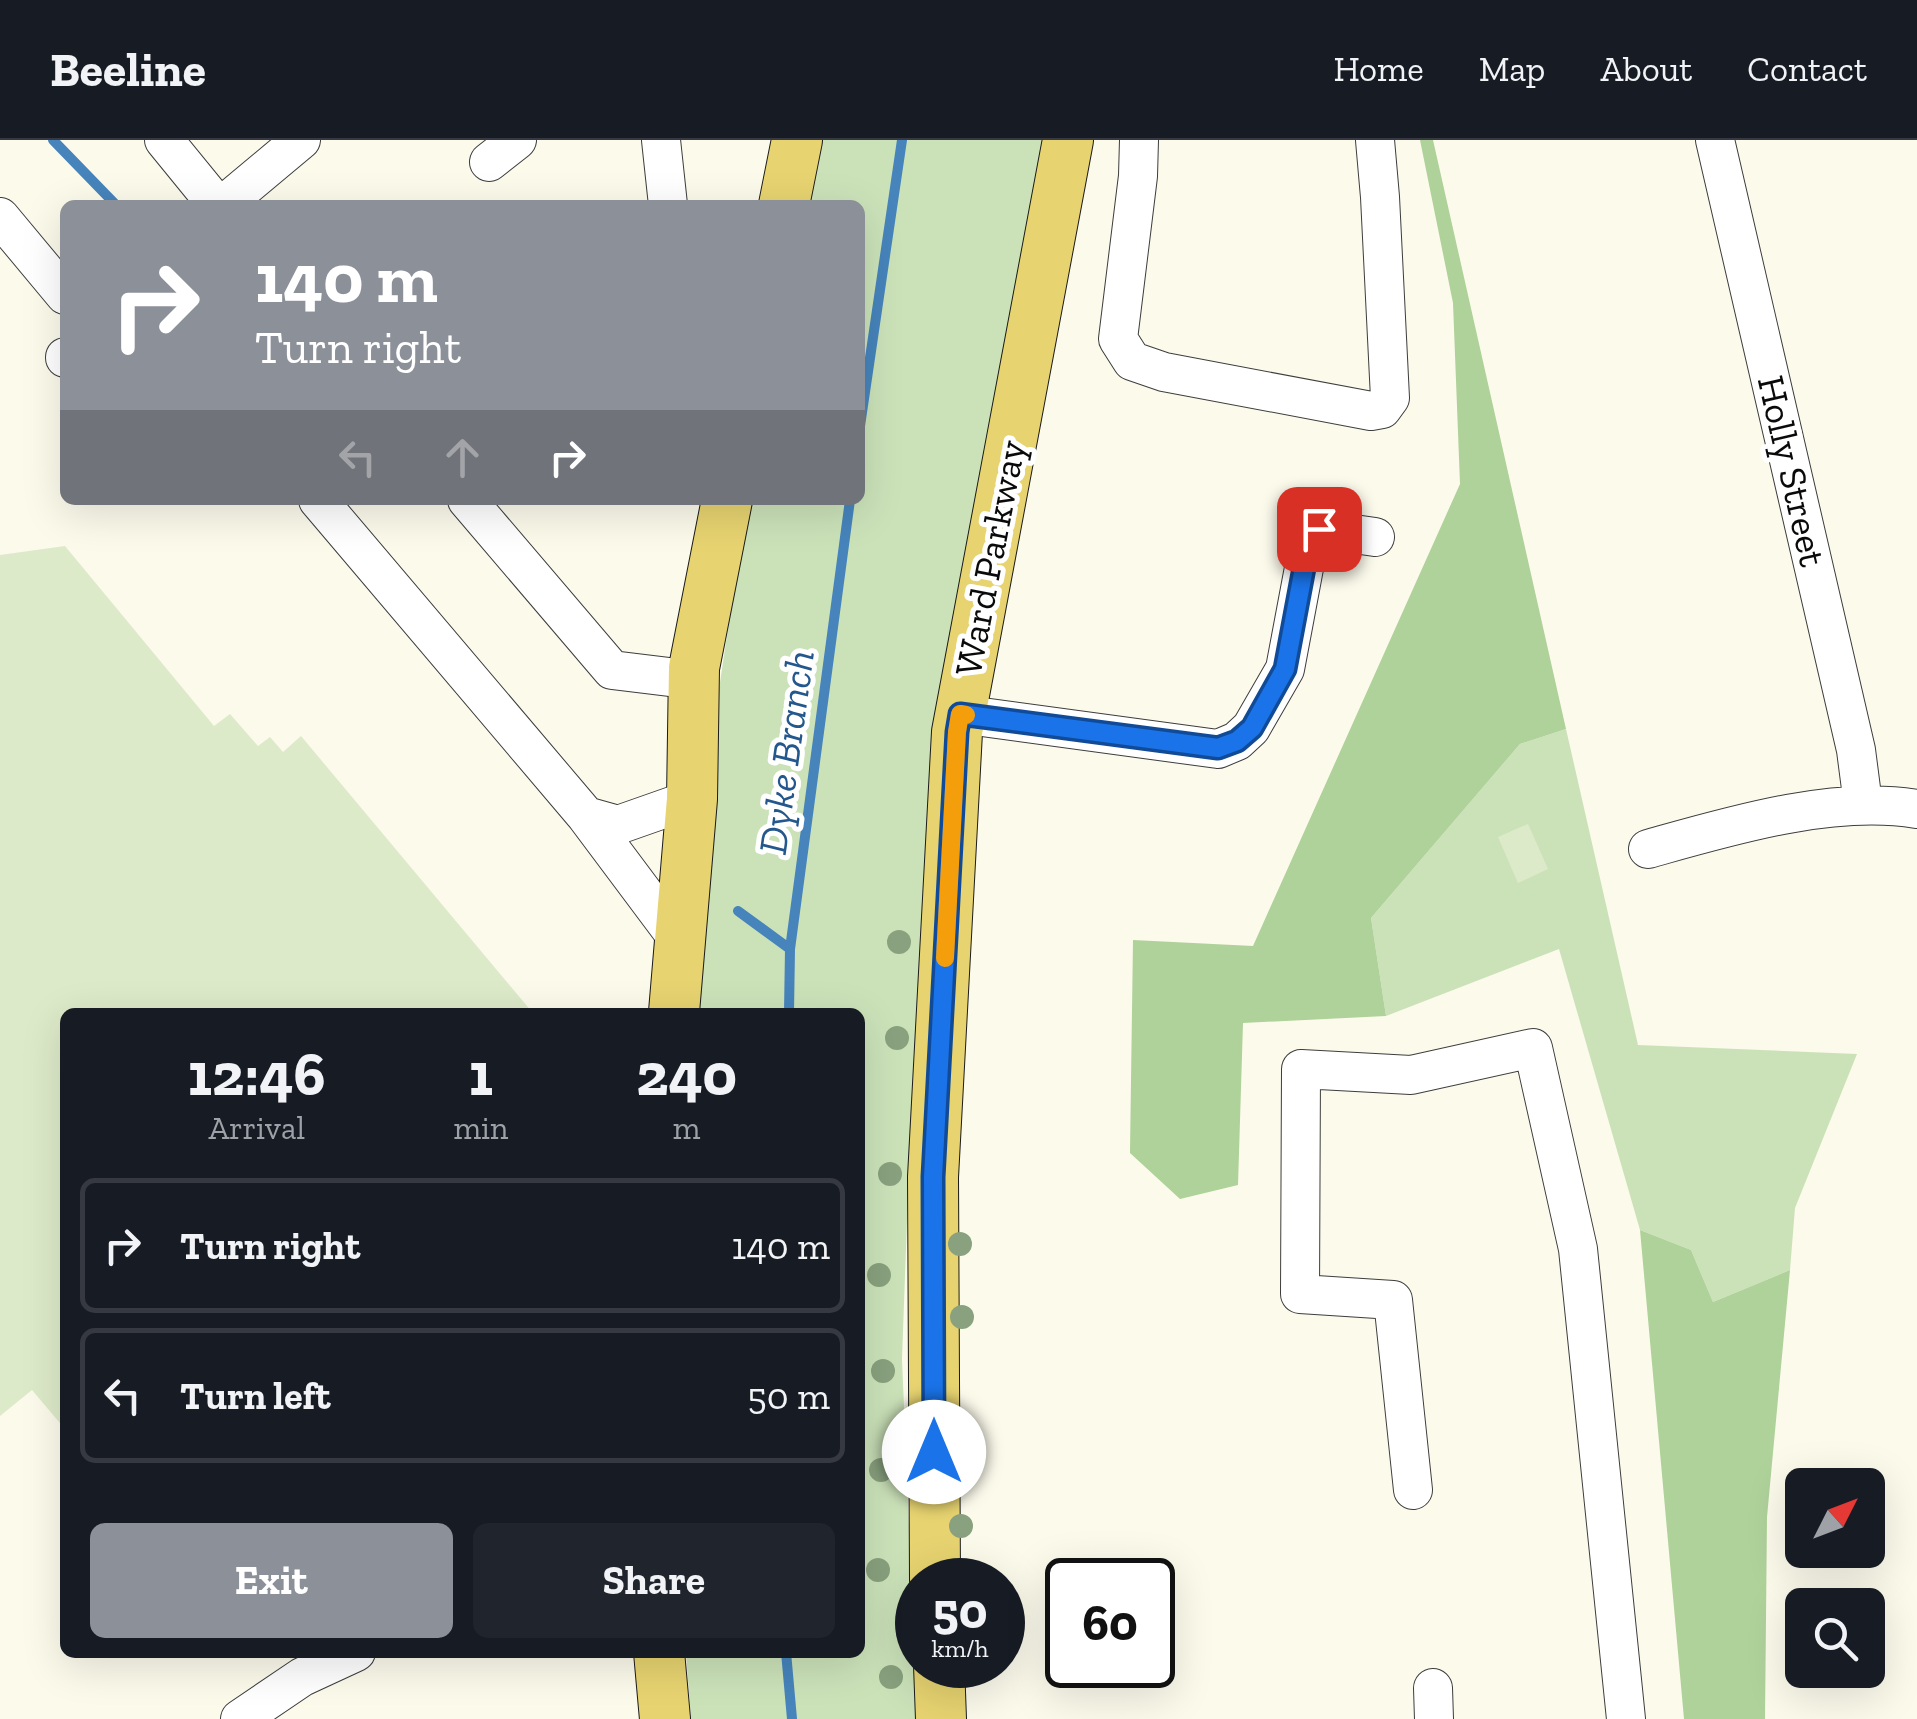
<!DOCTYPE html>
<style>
:root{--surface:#171b24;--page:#20242c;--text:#f1f3f6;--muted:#9ea1a6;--line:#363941;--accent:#8c9099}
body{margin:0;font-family:"Zilla Slab",serif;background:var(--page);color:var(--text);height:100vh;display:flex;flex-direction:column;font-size:38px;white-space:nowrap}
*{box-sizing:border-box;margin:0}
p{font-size:32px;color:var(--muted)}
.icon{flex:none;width:55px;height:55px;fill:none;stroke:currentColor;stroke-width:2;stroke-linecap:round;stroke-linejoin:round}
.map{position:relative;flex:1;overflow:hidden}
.panel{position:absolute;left:60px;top:868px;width:805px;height:650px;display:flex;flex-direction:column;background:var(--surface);border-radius:15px;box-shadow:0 10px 40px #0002}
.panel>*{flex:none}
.guide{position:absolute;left:60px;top:60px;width:805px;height:305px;border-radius:15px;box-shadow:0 10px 40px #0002;background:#8c9099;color:#fff;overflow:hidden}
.needle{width:65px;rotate:48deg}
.fabs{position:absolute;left:1785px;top:1328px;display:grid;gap:20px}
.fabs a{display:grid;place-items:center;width:100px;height:100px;border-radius:15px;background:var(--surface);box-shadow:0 10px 40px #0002;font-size:50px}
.speed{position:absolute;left:895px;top:1418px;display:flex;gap:20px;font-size:50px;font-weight:700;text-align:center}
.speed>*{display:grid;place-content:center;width:130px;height:130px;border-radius:50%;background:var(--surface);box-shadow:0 10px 40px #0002;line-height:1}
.speed small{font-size:25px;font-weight:400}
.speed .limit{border:5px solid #111;border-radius:15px;background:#fff;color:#111}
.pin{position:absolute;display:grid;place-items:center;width:85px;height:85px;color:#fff;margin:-42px;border-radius:20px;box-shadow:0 5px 15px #0006}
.me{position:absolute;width:110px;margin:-55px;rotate:0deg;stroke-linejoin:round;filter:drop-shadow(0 0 8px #0008)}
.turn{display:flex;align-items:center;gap:35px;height:210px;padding:0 30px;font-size:45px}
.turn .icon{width:130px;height:130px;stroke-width:2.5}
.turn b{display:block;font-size:70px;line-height:85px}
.lanes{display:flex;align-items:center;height:95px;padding:0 30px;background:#0003;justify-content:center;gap:50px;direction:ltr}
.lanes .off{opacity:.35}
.eta{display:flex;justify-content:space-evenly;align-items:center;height:170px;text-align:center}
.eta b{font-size:60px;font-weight:700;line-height:70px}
.cta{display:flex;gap:20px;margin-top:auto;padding:20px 30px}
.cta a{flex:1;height:115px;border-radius:15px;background:var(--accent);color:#fff;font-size:40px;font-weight:700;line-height:115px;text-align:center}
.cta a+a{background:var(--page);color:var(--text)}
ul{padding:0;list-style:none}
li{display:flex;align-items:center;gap:30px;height:135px;margin:0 20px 15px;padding:0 10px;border:5px solid var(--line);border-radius:15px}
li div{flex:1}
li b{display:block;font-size:38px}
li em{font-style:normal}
header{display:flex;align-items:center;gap:60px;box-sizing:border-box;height:140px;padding:0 50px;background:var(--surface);border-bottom:2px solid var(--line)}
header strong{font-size:48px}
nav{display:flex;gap:55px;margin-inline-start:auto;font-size:35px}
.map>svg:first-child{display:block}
.green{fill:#cbe2b9}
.forest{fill:#afd19a}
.pitch{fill:#ddeac9}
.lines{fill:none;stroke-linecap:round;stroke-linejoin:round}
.stream{stroke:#4684bb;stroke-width:10}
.minor-casing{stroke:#3d3d3d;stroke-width:40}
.major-casing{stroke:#1b1b1b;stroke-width:52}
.minor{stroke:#fff;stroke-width:38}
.major{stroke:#e7d370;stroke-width:50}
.tree{fill:#89a17e}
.route-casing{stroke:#114b97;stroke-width:25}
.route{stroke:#1a73e8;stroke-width:18}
.slow{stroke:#f59e0b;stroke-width:18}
.labels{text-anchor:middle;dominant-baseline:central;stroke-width:10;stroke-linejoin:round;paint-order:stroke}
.street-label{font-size:38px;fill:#0a0a0a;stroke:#fff}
.water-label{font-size:40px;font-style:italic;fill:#24578c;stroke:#fff}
</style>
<header>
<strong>Beeline</strong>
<nav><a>Home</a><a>Map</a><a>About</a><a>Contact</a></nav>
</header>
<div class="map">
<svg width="1917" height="1579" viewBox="0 0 1917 1579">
<rect width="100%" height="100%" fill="#fcfaeb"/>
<path class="green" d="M 815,0 L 1043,0 L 908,1053 L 902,1219 L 917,1579 L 691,1579 L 686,1513 L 860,1512 L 860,872 L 689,872 L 718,556 L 747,360 L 860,360 L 860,65 L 802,65 Z
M 1566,589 L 1638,905 L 1857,914 L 1795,1068 L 1790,1130 L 1713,1162 L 1691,1110 L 1640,1090 L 1559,809 L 1386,876 L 1371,778 L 1520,604 Z"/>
<path class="forest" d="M 1420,0 L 1433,0 L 1566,589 L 1520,604 L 1371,778 L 1386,876 L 1243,883 L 1238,1045 L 1180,1059 L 1130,1013 L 1133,800 L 1253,806 L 1460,344 L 1453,163 Z
M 1640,1090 L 1691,1110 L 1713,1162 L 1790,1130 L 1767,1377 L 1765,1579 L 1684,1579 Z"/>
<path class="pitch" d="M 65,406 L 214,586 L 230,574 L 258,606 L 270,597 L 283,612 L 301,596 L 532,872 L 65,872 L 65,1289 L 32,1250 L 0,1276 L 0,415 Z
M 1528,684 L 1548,729 L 1518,743 L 1498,697 Z"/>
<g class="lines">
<path class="stream" d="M 53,0 L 116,65
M 860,286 L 902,0
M 738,771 L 790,809
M 789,872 L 790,809 L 850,360
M 786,1512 L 792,1579"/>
<g class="minor-casing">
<path id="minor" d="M 164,0 L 217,65
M 661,0 L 668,65
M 1139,0 L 1138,36 L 1118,199 L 1132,221 L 1164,232 L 1371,271 L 1382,269 L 1390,258 L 1380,57 L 1375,0
M 1715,0 L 1856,610 L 1863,664
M 489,22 L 517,0
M 223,65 L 301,0
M 0,77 L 65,155
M 65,217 L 65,218
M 318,360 L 586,676 L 681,803
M 467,360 L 612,530 L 694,540
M 960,574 L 1218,609 L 1237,601 L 1251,588 L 1285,529 L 1310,396 L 1319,389 L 1375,397
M 586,676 L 618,685 L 692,659
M 1648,709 C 1730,686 1832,655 1917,669
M 1413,1350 L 1393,1160 L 1300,1154 L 1301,929 L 1411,935 L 1533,908 L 1578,1109 L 1626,1579
M 1433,1548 L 1434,1579
M 240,1579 L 302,1537 L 356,1512"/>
</g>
<g class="major-casing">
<path id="major" d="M 784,65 L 797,0
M 674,872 L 692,659 L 694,528 L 727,360
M 935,1440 L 933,1037 L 957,592 L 1068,0
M 659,1512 L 665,1579
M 939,1525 L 941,1579"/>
</g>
<use href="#minor" class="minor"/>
<use href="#major" class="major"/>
</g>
<g class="tree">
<circle cx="899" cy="802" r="12"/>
<circle cx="897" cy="898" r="12"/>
<circle cx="890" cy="1034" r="12"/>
<circle cx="960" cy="1104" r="12"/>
<circle cx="879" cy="1135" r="12"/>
<circle cx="962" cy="1177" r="12"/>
<circle cx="883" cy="1231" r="12"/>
<circle cx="960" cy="1289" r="12"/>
<circle cx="881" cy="1330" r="12"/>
<circle cx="961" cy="1386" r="12"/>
<circle cx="878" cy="1430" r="12"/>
<circle cx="891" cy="1537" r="12"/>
</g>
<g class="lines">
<g class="route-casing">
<path id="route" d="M 934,1312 L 933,1037 L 957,592 L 960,574 L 1218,608 L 1237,601 L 1252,588 L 1285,529 L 1310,396 L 1319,389"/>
</g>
<use href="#route" class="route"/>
<path class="slow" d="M 945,818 L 957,592 L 960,574 L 966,575"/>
</g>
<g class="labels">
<g class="street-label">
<text transform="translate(1792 331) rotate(77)">Holly Street</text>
<text transform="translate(990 418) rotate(-79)">Ward Parkway</text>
</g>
<g class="water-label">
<text transform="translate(786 612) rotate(-82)">Dyke Branch</text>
</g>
</g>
</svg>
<div class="fabs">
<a><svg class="needle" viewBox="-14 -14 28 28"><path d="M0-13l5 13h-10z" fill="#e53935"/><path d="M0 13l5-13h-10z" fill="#9ea1a6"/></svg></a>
<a><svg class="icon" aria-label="search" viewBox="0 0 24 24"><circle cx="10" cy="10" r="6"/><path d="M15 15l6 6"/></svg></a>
</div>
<div class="speed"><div>50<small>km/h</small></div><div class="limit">60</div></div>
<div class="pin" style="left:1319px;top:389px;background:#d93025"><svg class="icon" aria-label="arrive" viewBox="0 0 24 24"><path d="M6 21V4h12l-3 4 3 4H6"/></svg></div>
<svg class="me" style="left:934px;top:1312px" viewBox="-20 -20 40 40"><circle r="19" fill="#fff"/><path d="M0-13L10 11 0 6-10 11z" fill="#1a73e8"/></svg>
<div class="guide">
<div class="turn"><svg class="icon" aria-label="right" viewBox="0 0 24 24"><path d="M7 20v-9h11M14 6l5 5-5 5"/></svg><div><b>140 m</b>Turn right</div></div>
<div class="lanes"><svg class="icon off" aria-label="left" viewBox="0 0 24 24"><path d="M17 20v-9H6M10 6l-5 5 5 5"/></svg><svg class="icon off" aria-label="ahead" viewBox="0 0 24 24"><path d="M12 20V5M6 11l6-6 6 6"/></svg><svg class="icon" aria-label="right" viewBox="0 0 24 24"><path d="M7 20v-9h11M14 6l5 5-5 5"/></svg></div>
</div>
<section class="panel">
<div class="eta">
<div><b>12:46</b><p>Arrival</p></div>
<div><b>1</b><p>min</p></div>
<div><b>240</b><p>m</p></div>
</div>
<ul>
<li><svg class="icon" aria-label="right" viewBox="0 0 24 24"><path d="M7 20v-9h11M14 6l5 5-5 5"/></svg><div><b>Turn right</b></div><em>140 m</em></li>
<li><svg class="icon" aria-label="left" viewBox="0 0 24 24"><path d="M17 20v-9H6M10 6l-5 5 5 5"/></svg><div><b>Turn left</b></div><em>50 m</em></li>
</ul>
<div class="cta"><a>Exit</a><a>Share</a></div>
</section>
</div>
